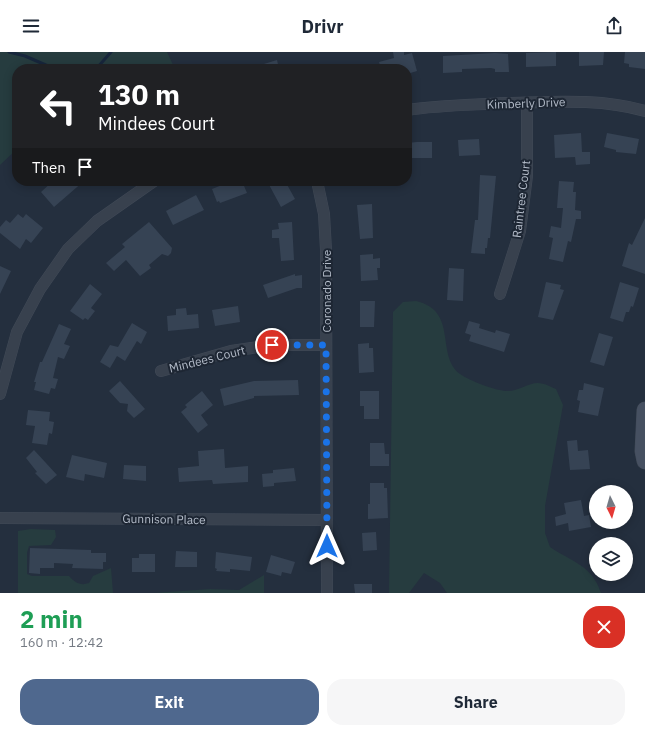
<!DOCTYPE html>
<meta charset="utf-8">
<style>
:root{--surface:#fff;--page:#f6f6f7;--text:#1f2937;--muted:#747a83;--accent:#4f688e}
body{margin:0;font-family:"IBM Plex Sans",sans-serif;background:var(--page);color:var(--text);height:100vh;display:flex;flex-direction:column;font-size:15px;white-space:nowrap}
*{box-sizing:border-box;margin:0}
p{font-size:13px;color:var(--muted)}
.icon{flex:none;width:22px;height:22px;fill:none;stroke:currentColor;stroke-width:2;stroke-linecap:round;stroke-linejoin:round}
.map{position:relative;height:541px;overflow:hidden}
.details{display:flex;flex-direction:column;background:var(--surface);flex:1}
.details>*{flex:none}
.hud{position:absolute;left:12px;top:12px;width:400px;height:122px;border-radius:16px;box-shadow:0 2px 10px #0003;background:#202124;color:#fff;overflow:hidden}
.needle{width:26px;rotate:175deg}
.tools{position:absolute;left:589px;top:433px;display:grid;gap:8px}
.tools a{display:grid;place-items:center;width:44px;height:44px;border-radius:50%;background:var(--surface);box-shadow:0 2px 10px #0003;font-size:20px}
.pin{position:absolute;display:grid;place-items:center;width:34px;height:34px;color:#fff;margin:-17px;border:2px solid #fff;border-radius:50%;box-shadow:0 1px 4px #0007}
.me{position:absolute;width:44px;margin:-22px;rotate:0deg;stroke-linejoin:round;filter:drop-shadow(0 0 3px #0008)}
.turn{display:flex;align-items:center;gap:14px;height:84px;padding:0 20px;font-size:18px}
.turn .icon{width:52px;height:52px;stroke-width:2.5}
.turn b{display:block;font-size:28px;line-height:34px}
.then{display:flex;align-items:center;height:38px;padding:0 20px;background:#0003;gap:8px;font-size:15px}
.round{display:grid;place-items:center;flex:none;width:42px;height:42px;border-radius:16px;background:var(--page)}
.headline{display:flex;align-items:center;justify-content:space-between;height:68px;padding:0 20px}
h1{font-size:24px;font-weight:800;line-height:30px;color:#1e9e55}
.button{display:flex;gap:8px;margin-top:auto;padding:8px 20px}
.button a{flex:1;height:46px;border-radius:16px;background:var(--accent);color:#fff;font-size:16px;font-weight:800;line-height:46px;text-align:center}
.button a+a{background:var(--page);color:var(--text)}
header{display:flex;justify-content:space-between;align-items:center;height:52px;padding:0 20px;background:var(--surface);font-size:18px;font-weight:800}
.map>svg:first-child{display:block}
.green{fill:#263c3f}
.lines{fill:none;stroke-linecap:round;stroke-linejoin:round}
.stream{stroke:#17263c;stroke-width:3}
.building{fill:#364354}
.street-casing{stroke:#414a57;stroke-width:12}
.secondary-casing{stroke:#414a57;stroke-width:17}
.street{stroke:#38414e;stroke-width:11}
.secondary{stroke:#465061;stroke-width:16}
.route{stroke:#1a73e8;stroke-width:7;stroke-dasharray:0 12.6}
.labels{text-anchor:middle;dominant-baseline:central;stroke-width:4;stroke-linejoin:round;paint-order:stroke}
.street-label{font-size:12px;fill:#b4bcc9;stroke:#1d2633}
</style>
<header><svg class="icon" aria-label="menu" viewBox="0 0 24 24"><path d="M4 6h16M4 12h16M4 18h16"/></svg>Drivr<svg class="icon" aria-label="share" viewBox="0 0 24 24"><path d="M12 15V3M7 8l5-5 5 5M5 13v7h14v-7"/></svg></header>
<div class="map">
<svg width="645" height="541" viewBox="0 0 645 541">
<rect width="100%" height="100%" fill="#242f3e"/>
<path class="green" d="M 0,0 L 167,0 L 174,15 L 169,17 L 17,17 L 17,97 L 0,113 Z
M 416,249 C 459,259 435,303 460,322 C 470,329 494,338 506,339 C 517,340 528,331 538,331 C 544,331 551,335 556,337 L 563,353 L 545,454 L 545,481 L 550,495 C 572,510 592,513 601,541 L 447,541 L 440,531 L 424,521 L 409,541 L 389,541 L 393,260 L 403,250 Z
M 31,477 L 55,478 L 56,485 L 51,493 L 29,494 L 27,501 L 27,522 L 32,524 L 69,524 C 75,531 81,534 89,531 L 93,524 L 111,516 L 113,541 L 18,541 L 18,479 Z
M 264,523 L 264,541 L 154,541 L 210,537 L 239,538 Z"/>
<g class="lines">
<path class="stream" d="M 9,0 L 25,4 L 55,17
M 94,17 L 97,16 L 111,0"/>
</g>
<path class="building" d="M 393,0 L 404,0 L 404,3 L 412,1 L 417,19 L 407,22 L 407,17 L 381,17 L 379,10 L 394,6 Z
M 556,0 L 556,14 L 526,15 L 526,1 Z
M 579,0 L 604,0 L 603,13 L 579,14 Z
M 625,0 L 645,0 L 645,17 L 629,15 L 629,12 L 624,11 Z
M 495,1 L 508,2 L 509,20 L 495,20 L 495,17 L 491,16 L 462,17 L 462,20 L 443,21 L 443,4 Z
M 277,8 L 279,17 L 254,17 L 254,15 Z
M 581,81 L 582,100 L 590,100 L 590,112 L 576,113 L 575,105 L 555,106 L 554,83 Z
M 607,81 L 639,87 L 636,102 L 616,100 L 616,98 L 604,95 Z
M 479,87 L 480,103 L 459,104 L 458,88 Z
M 417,90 L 432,90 L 432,106 L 407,106 L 407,91 Z
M 480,123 L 496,124 L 490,186 L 488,186 L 487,196 L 485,196 L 485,202 L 471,201 L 475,168 L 478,168 Z
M 53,129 L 84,129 L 54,155 L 41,140 Z
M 232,129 L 242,129 L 247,141 L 220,151 L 219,149 L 217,150 L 212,137 Z
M 267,129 L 285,129 L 295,147 L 281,155 Z
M 559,129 L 574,130 L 573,140 L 576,140 L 575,158 L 581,159 L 581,167 L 576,167 L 571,190 L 568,189 L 563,210 L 549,207 L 553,186 L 549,185 L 551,174 L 561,176 L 563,156 L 557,156 Z
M 196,143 L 204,158 L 173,173 L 166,159 Z
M 372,152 L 373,186 L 360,187 L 357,153 Z
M 18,162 L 23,166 L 26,162 L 43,176 L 31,191 L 26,187 L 20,197 L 0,181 L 0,175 L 6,168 L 10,171 Z
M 645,166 L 645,222 L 622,214 L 629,191 L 632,193 Z
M 149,170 L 172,196 L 171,201 L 168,204 L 162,202 L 149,213 L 151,216 L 140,224 L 126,208 L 114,219 L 106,211 L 125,195 L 122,192 Z
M 292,170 L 294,208 L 281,209 L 279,186 L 272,186 L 272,178 L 279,177 L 278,171 Z
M 373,202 L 373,207 L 380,206 L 380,216 L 377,216 L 378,228 L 361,229 L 360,203 Z
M 0,214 L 11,219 L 0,242 Z
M 449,216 L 464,217 L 463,249 L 447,248 Z
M 295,222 L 295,224 L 302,223 L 302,236 L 297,236 L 268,246 L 263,233 Z
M 546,230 L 561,233 L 560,237 L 564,238 L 553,268 L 538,265 Z
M 620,230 L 639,236 L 633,255 L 631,254 L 629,260 L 626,260 L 623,270 L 610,266 Z
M 90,232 L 102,242 L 91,256 L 95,259 L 88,268 L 85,266 L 83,268 L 70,259 Z
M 360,249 L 375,249 L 374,275 L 360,275 Z
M 238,254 L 240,270 L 215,274 L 212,258 Z
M 186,256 L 187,263 L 198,262 L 199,276 L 168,279 L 167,264 L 176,263 L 176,257 Z
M 469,269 L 480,272 L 479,276 L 495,281 L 496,278 L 510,282 L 504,300 L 469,289 L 471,283 L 465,281 Z
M 132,271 L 147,280 L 141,292 L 137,289 L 125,309 L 117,304 L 110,316 L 100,310 L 110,293 L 118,295 Z
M 59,272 L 71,277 L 64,292 L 70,294 L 64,307 L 58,305 L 53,326 L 58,327 L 55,337 L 51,336 L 49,342 L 34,338 L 36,330 L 34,330 L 40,310 L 42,310 Z
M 599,281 L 613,285 L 604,314 L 590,310 Z
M 369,291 L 369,296 L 373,296 L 374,320 L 359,321 L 358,292 Z
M 298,328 L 299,343 L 254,344 L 254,346 L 224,354 L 220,337 L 254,329 Z
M 120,329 L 145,357 L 134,366 L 127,359 L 128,352 L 120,351 L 109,339 Z
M 584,331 L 604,336 L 598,364 L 578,360 L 580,349 L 577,348 L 579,338 L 583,338 Z
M 202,339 L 213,353 L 201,363 L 208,373 L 198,381 L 181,360 L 187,355 L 185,353 Z
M 360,339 L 379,339 L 379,367 L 364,367 L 364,354 L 360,354 Z
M 28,358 L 50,360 L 49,369 L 54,370 L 52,382 L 49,381 L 47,393 L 32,391 L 35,374 L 26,373 Z
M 577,388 L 578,399 L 588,398 L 590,417 L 570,418 L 567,389 Z
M 370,391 L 384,391 L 385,402 L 389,402 L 389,414 L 370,414 Z
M 224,397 L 225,416 L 248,414 L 248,430 L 213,432 L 212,428 L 179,430 L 178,416 L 199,414 L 198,399 Z
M 34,398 L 57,423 L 46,432 L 35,421 L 37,420 L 26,406 Z
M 72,403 L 107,411 L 104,426 L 85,422 L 84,429 L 66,425 Z
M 124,413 L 146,414 L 146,429 L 123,427 Z
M 294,416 L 296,429 L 274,431 L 274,434 L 263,435 L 262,422 L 273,421 L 273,418 Z
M 370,431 L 384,431 L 384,436 L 387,436 L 388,466 L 368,467 L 368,452 L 370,452 Z
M 581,448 L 584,464 L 589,463 L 591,475 L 569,479 L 568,471 L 556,474 L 555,465 L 566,462 L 564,451 Z
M 376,480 L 377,498 L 363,499 L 362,481 Z
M 30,496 L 91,498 L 91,501 L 106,501 L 106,510 L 103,510 L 103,517 L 72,516 L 73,512 L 54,511 L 54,516 L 40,516 L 40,522 L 29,521 Z
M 176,499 L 197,500 L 197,515 L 175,515 Z
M 216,500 L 252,505 L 250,519 L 230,517 L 230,520 L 216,519 L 217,517 L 215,516 Z
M 139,502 L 155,502 L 155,520 L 132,520 L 132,506 L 139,506 Z
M 271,503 L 295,510 L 291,522 L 282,520 L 281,524 L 266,520 Z
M 354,532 L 372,532 L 372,541 L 355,541 Z"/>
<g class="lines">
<g class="street-casing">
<path id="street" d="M 407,58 C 439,53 472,53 505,51 C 552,50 599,46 645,59
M 317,129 L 324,162 L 326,198 L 327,541
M 500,242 L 520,179 L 527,124 L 527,51
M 161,319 L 231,299 L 272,293 L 326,293
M 0,342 L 17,280 L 40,237 L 68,197 L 97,169 L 154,129
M 0,466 L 327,468"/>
</g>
<g class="secondary-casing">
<path id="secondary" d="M 645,358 L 643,399 L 645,409"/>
</g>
<use href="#street" class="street"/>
<use href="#secondary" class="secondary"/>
</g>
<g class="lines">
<path class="route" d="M 272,293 L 326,293 L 327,494"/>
</g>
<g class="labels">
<g class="street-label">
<text transform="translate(526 51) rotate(-2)">Kimberly Drive</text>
<text transform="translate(521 147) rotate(-83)">Raintree Court</text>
<text transform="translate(326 239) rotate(-90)">Coronado Drive</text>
<text transform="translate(207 307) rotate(-14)">Mindees Court</text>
<text transform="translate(164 467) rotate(1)">Gunnison Place</text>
</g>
</g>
</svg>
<div class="tools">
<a><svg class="needle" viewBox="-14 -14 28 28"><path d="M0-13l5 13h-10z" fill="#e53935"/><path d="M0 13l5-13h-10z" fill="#747a83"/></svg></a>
<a><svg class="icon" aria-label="layers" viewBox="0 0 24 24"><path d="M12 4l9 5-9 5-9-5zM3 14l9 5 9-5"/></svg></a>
</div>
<div class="pin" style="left:272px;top:293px;background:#d93025"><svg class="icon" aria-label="arrive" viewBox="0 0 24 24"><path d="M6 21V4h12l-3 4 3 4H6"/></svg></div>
<svg class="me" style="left:327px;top:494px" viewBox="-20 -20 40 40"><path d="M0-17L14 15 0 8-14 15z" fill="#1a73e8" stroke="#fff" stroke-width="4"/></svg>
<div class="hud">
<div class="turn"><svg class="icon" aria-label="left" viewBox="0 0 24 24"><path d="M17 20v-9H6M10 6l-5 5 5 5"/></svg><div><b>130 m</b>Mindees Court</div></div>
<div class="then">Then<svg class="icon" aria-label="arrive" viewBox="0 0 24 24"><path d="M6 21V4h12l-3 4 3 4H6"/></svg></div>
</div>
</div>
<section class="details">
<div class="headline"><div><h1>2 min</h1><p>160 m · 12:42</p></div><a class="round" style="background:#d93025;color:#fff"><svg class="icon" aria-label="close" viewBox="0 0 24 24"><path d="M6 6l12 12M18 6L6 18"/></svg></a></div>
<div class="button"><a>Exit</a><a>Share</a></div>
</section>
